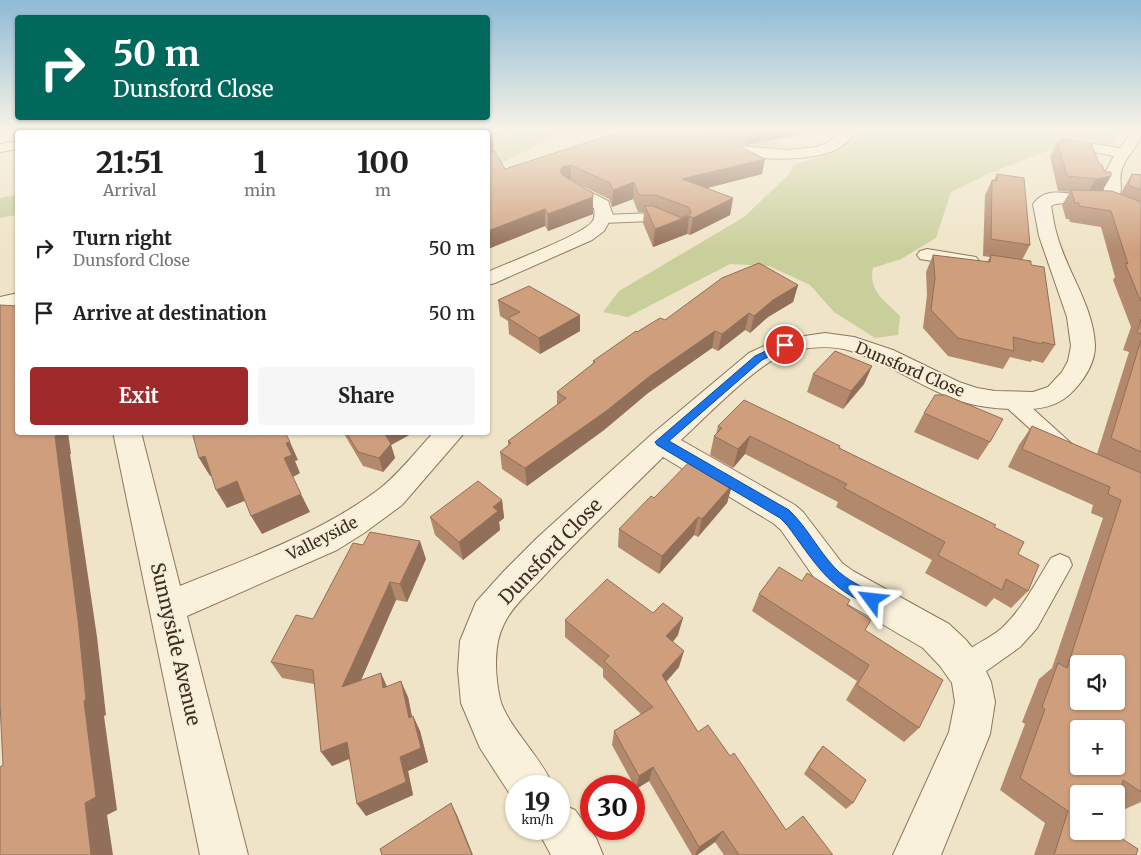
<!DOCTYPE html>
<meta charset="utf-8">
<style>
:root{--surface:#fff;--page:#f6f6f6;--text:#222;--muted:#767676;--accent:#9e2a2b}
body{margin:0;font-family:Merriweather,serif;background:var(--page);color:var(--text);height:100vh;display:flex;flex-direction:column;font-size:19px;white-space:nowrap}
*{box-sizing:border-box;margin:0}
p{font-size:16px;color:var(--muted)}
.icon{flex:none;width:28px;height:28px;fill:none;stroke:currentColor;stroke-width:2;stroke-linecap:round;stroke-linejoin:round}
.map{position:relative;flex:1;overflow:hidden}
.panel{position:absolute;left:15px;top:130px;width:475px;height:305px;display:flex;flex-direction:column;background:var(--surface);border-radius:5px;box-shadow:0 1px 4px #0004}
.panel>*{flex:none}
.guide{position:absolute;left:15px;top:15px;width:475px;height:105px;border-radius:5px;box-shadow:0 1px 4px #0004;background:#00695c;color:#fff;overflow:hidden}
.controls{position:absolute;left:1070px;top:655px;display:grid;gap:10px}
.controls a{display:grid;place-items:center;width:55px;height:55px;border-radius:5px;background:var(--surface);box-shadow:0 1px 4px #0004;font-size:25px}
.speed{position:absolute;left:505px;top:775px;display:flex;gap:10px;font-size:25px;font-weight:700;text-align:center}
.speed>*{display:grid;place-content:center;width:65px;height:65px;border-radius:50%;background:var(--surface);box-shadow:0 1px 4px #0004;line-height:1}
.speed small{font-size:12px;font-weight:400}
.speed .limit{border:8px solid #d22;background:#fff;color:#111}
.pin{position:absolute;display:grid;place-items:center;width:42px;height:42px;color:#fff;margin:-21px;border:2px solid #fff;border-radius:50%;box-shadow:0 1px 5px #0007}
.me{position:absolute;width:55px;margin:-28px;rotate:300deg;stroke-linejoin:round;filter:drop-shadow(0 0 4px #0008)}
.turn{display:flex;align-items:center;gap:18px;height:105px;padding:0 15px;font-size:22px}
.turn .icon{width:65px;height:65px;stroke-width:2.5}
.turn b{display:block;font-size:35px;line-height:42px}
.eta{display:flex;justify-content:space-evenly;align-items:center;height:85px;text-align:center}
.eta b{font-size:30px;font-weight:700;line-height:35px}
.primary-button{display:flex;gap:10px;margin-top:auto;padding:10px 15px}
.primary-button a{flex:1;height:58px;border-radius:5px;background:var(--accent);color:#fff;font-size:20px;font-weight:700;line-height:58px;text-align:center}
.primary-button a+a{background:var(--page);color:var(--text)}
ul{padding:0;list-style:none}
li{display:flex;align-items:center;gap:15px;height:65px;padding:0 15px}
li div{flex:1}
li b{display:block;font-size:19px}
li em{font-style:normal}
.map>svg:first-child{display:block}
.green{fill:#c9cf9b}
.lines{fill:none;stroke-linecap:round;stroke-linejoin:round}
.service-casing{stroke:#8d765c;stroke-width:2}
.minor-casing{stroke:#8d765c;stroke-width:2}
.service{fill:#faf1dc;fill-rule:evenodd}
.minor{fill:#faf1dc;fill-rule:evenodd}
.wall{fill:#b2896c}
.shaded-wall{fill:#916f58}
.building{fill:#cf9f7d;stroke:#916f58;fill-rule:evenodd}
.route{fill:#1a73e8;stroke:#114b97}
.labels{text-anchor:middle;dominant-baseline:central;stroke-width:4;stroke-linejoin:round;paint-order:stroke}
.street-label{font-size:16px;fill:#3d2e20;stroke:#f7eed8}
.near-street-label{font-size:19px;fill:#3d2e20;stroke:#f7eed8}
</style>
<div class="map">
<svg width="1141" height="855" viewBox="0 0 1141 855">
<rect width="100%" height="100%" fill="#f0e4c8"/>
<path class="green" d="M 419,131 L 565,131 L 500,164 L 491,153 L 495,149 L 488,141 L 488,132 L 411,132 Z
M 720,131 L 754,131 L 793,149 L 733,145 Z
M 858,131 L 1123,131 L 1109,147 L 1061,146 L 990,173 L 951,192 L 936,238 L 901,259 L 873,268 C 868,291 885,301 900,316 L 898,335 L 875,338 L 834,312 L 810,285 L 769,266 L 730,264 L 628,317 L 603,312 L 619,291 L 744,217 L 788,175 L 794,165 L 834,151 Z
M 17,195 L 17,215 L 0,218 L 0,198 Z"/>
<g class="lines">
<g class="service-casing">
<path id="service" d="M 654,213 L 674,221 L 676,224 L 669,228 L 652,221 L 603,223 L 596,219 L 603,215 Z
M 1013,396 L 1020,397 L 1073,445 L 1076,450 L 1073,455 L 1066,457 L 1059,455 L 1006,407 L 1003,402 L 1006,397 Z
M 1060,554 L 1069,558 L 1072,565 L 1037,628 L 1020,647 L 975,679 L 965,683 L 955,679 L 951,669 C 960,649 986,642 1002,628 C 1023,608 1036,582 1051,558 Z"/>
</g>
<g class="minor-casing">
<path id="minor" d="M 683,131 L 699,131 L 715,140 L 737,146 L 789,150 L 816,147 L 827,143 L 842,131 L 857,131 C 852,137 844,145 837,149 C 806,166 706,161 683,131 Z
M 1132,131 L 1141,131 C 1141,144 1129,153 1124,164 C 1117,177 1123,185 1120,194 C 1114,215 1065,197 1051,206 C 1053,216 1054,226 1057,235 C 1067,272 1094,307 1095,346 C 1095,362 1085,378 1075,389 C 1059,407 1040,410 1017,409 C 990,409 964,405 940,393 C 910,380 883,361 851,351 C 833,345 810,347 792,351 C 762,358 705,418 681,440 L 795,505 L 803,512 L 842,563 L 853,571 L 949,624 L 966,640 L 979,656 L 991,682 L 995,702 L 990,734 L 941,855 L 893,855 L 949,732 L 955,702 L 952,683 L 940,666 L 923,648 L 829,593 L 818,583 L 781,530 L 773,523 L 663,457 C 623,497 581,536 543,577 C 531,590 511,608 504,624 C 493,645 495,676 500,699 C 507,726 541,756 553,786 L 516,786 L 515,802 L 480,748 L 461,703 L 458,670 L 460,641 L 476,602 L 504,571 L 538,537 L 651,435 L 749,353 L 777,340 L 825,333 L 854,337 L 893,350 L 959,382 L 977,388 L 995,391 L 1033,392 L 1048,387 L 1062,372 L 1068,361 L 1071,346 L 1067,317 L 1039,236 L 1033,204 C 1051,179 1083,204 1104,192 L 1103,177 L 1114,156 L 1089,151 L 1087,148 L 1089,145 L 1094,144 L 1120,148 Z
M 18,141 L 18,149 L 0,152 L 0,144 Z
M 570,182 L 608,201 L 613,215 L 604,231 L 592,240 L 495,283 L 488,285 L 488,272 C 507,263 582,235 592,222 C 595,218 595,213 594,208 L 564,190 L 562,187 L 564,184 Z
M 927,249 L 976,257 L 979,261 L 976,265 L 969,267 L 920,259 L 917,255 L 920,251 Z
M 18,293 L 18,306 L 0,311 L 0,297 Z
M 113,432 L 141,432 L 180,586 C 248,558 319,534 378,490 C 398,475 417,450 434,432 L 465,432 L 402,505 L 364,533 L 337,550 L 187,616 L 248,855 L 200,855 Z
M 559,803 L 575,810 L 596,838 L 603,855 L 551,855 L 537,829 L 559,829 Z"/>
</g>
<use href="#service" class="service"/>
<use href="#minor" class="minor"/>
</g>
<path class="wall" d="M 612,131 L 804,131 L 804,134 L 746,145 L 730,141 L 762,174 L 707,188 L 733,198 L 730,215 L 690,235 L 687,234 L 653,247 L 643,223 L 644,212 L 638,212 L 633,199 L 612,207 L 609,199 L 576,183 L 593,214 L 548,231 L 545,226 L 488,249 L 493,138 L 494,151 L 505,169 L 616,133 Z
M 1063,139 L 1100,165 L 1105,172 L 1111,176 L 1102,191 L 1121,194 L 1123,189 L 1132,174 L 1141,175 L 1141,802 L 1123,810 L 1117,806 L 1079,831 L 1136,855 L 1034,855 L 1045,823 L 1000,790 L 1025,724 L 1022,722 L 1039,679 L 1052,668 L 1103,518 L 1091,513 L 1093,505 L 1008,467 L 1019,445 L 1032,426 L 1097,454 L 1129,352 L 1123,350 L 1131,327 L 1113,280 L 1115,277 L 1101,227 L 1070,222 L 1069,219 L 1066,219 L 1062,205 L 1070,192 L 1058,191 L 1050,156 L 1057,142 L 1061,142 Z
M 997,174 L 1030,245 L 1022,260 L 1031,265 L 1055,345 L 1043,363 L 1032,360 L 1031,362 L 1010,357 L 1003,369 L 948,356 L 923,328 L 927,295 L 926,272 L 933,255 L 987,262 L 990,257 L 983,256 L 985,195 L 992,180 L 994,180 Z
M 798,285 L 793,302 L 768,317 L 750,333 L 745,330 L 718,351 L 712,348 L 648,393 L 604,430 L 527,486 L 502,469 L 500,452 L 508,446 L 508,441 L 557,405 L 557,392 L 593,364 L 593,361 L 637,332 L 665,320 Z
M 498,300 L 580,315 L 580,331 L 540,354 L 509,334 L 508,321 L 500,316 Z
M 872,366 L 864,384 L 843,409 L 807,392 L 813,374 Z
M 924,413 L 990,442 L 978,460 L 914,432 Z
M 718,426 L 839,448 L 994,527 L 1018,554 L 1028,591 L 1011,608 L 994,598 L 986,607 L 925,573 L 932,560 L 836,507 L 838,502 L 745,454 L 733,468 L 710,455 L 714,436 L 716,434 Z
M 343,432 L 410,432 L 411,434 L 391,445 L 395,458 L 383,472 L 363,466 Z
M 717,476 L 732,485 L 727,503 L 698,537 L 694,535 L 659,574 L 618,547 L 619,529 L 654,498 Z
M 502,500 L 504,518 L 499,522 L 500,530 L 463,560 L 435,535 L 430,517 Z
M 426,559 L 407,602 L 396,600 L 361,680 L 387,686 L 408,697 L 412,716 L 413,716 L 420,731 L 428,762 L 408,771 L 413,795 L 366,816 L 349,759 L 332,766 L 314,684 L 282,678 L 271,662 L 313,619 Z
M 802,581 L 847,605 L 865,630 L 919,728 L 904,742 L 846,700 L 857,681 L 752,611 L 759,594 Z
M 565,620 L 678,635 L 673,642 L 679,667 L 666,682 L 698,732 L 730,756 L 786,830 L 833,855 L 724,855 L 715,842 L 697,855 L 692,855 L 649,781 L 636,789 L 612,745 L 614,731 L 641,714 L 603,677 L 603,669 L 565,637 Z
M 823,746 L 853,803 L 846,809 L 804,774 L 817,753 Z"/>
<path class="shaded-wall" d="M 154,131 L 201,131 L 201,132 L 144,132 Z
M 749,131 L 804,131 L 804,134 L 746,145 Z
M 488,138 L 493,138 L 495,163 L 488,164 Z
M 765,159 L 762,174 L 680,195 L 682,179 Z
M 571,165 L 571,180 L 562,183 L 560,172 L 562,167 Z
M 1111,176 L 1102,191 L 1087,194 L 1096,179 Z
M 634,182 L 633,199 L 612,207 L 613,190 Z
M 593,197 L 593,214 L 548,231 L 548,214 Z
M 733,198 L 730,215 L 690,235 L 693,218 Z
M 545,209 L 545,226 L 488,249 L 488,231 Z
M 689,216 L 687,234 L 653,247 L 655,229 Z
M 798,285 L 793,302 L 768,317 L 750,333 L 754,316 L 773,300 Z
M 749,313 L 745,330 L 718,351 L 722,334 Z
M 580,315 L 580,331 L 540,354 L 539,338 Z
M 715,331 L 712,348 L 648,393 L 604,430 L 527,486 L 525,468 L 650,376 Z
M 872,366 L 864,384 L 843,409 L 851,391 Z
M 56,432 L 68,432 L 71,454 L 70,454 L 97,637 L 106,715 L 104,716 L 117,810 L 107,815 L 113,855 L 91,855 L 85,803 L 84,701 L 55,436 Z
M 384,432 L 410,432 L 411,434 L 391,445 L 395,458 L 383,472 L 379,458 L 384,433 Z
M 750,436 L 745,454 L 733,468 L 738,449 Z
M 290,442 L 298,460 L 295,461 L 300,473 L 293,477 L 284,458 L 286,443 Z
M 205,456 L 216,474 L 210,476 L 199,458 Z
M 237,481 L 247,500 L 227,508 L 216,490 Z
M 732,485 L 727,503 L 698,537 L 702,519 Z
M 301,494 L 310,512 L 262,534 L 251,516 Z
M 502,500 L 504,518 L 499,522 L 500,530 L 463,560 L 459,542 L 493,507 Z
M 698,517 L 694,535 L 659,574 L 662,556 Z
M 420,541 L 426,559 L 407,602 L 400,584 Z
M 390,582 L 396,600 L 351,703 L 342,687 Z
M 683,618 L 678,635 L 662,652 L 666,636 Z
M 684,651 L 679,667 L 658,691 L 662,675 Z
M 381,673 L 388,689 L 383,688 Z
M 401,681 L 408,697 L 415,733 L 409,718 Z
M 413,716 L 420,731 L 428,762 L 408,771 L 413,795 L 366,816 L 357,804 L 400,757 Z
M 347,742 L 356,756 L 332,766 L 321,752 Z
M 653,767 L 649,781 L 636,789 L 639,776 Z
M 451,803 L 457,815 L 473,855 L 472,855 Z
M 723,831 L 715,842 L 697,855 L 695,855 L 699,847 Z"/>
<path class="building" d="M 26,131 L 154,131 L 144,132 L 26,132 Z
M 300,131 L 489,131 L 493,138 L 488,138 L 488,132 L 300,132 Z
M 623,131 L 704,131 L 723,138 L 765,159 L 682,179 L 733,198 L 693,218 L 689,216 L 655,229 L 645,206 L 653,206 L 682,218 L 690,214 L 691,211 L 688,207 L 656,195 L 639,195 L 634,182 L 613,190 L 610,183 L 571,165 L 562,167 L 560,172 L 562,175 L 593,193 L 593,197 L 548,214 L 545,209 L 488,231 L 488,154 L 495,151 L 505,169 Z
M 1063,139 L 1091,143 L 1100,165 L 1102,165 L 1105,172 L 1111,172 L 1111,176 L 1096,179 L 1067,176 L 1057,142 L 1064,142 Z
M 997,174 L 1024,178 L 1030,245 L 991,239 L 992,180 L 997,181 Z
M 1132,174 L 1141,175 L 1141,190 L 1128,185 Z
M 1071,190 L 1112,191 L 1141,202 L 1141,302 L 1125,263 L 1128,264 L 1111,211 L 1079,206 L 1079,203 L 1075,203 Z
M 933,255 L 990,262 L 991,255 L 1031,261 L 1031,265 L 1044,267 L 1055,345 L 1042,342 L 1042,344 L 1013,337 L 1014,351 L 958,338 L 931,310 L 935,278 Z
M 759,263 L 798,285 L 773,300 L 754,316 L 749,313 L 722,334 L 715,331 L 650,376 L 605,412 L 525,468 L 500,452 L 511,443 L 508,441 L 566,398 L 557,392 L 595,362 L 593,361 L 636,331 L 637,332 L 660,318 L 665,320 L 722,278 Z
M 529,286 L 580,315 L 539,338 L 508,318 L 520,312 L 498,300 Z
M 0,305 L 18,306 L 18,432 L 56,432 L 56,436 L 55,436 L 78,620 L 86,700 L 84,701 L 96,797 L 85,803 L 91,855 L 0,855 L 0,767 L 3,765 L 0,704 Z
M 1141,319 L 1141,334 L 1137,333 Z
M 1141,340 L 1141,452 L 1111,438 Z
M 835,351 L 872,366 L 851,391 L 813,374 Z
M 935,395 L 945,395 L 1003,419 L 990,442 L 924,413 Z
M 744,400 L 840,446 L 839,448 L 996,525 L 994,527 L 1024,542 L 1018,554 L 1039,565 L 1028,591 L 1006,579 L 1002,590 L 938,555 L 945,542 L 844,488 L 847,484 L 750,436 L 738,449 L 714,436 L 722,428 L 718,426 Z
M 1032,426 L 1141,473 L 1141,792 L 1123,780 L 1116,807 L 1116,794 L 1079,794 L 1079,831 L 1110,831 L 1138,849 L 1136,855 L 1054,855 L 1068,811 L 1020,778 L 1045,709 L 1042,707 L 1058,663 L 1067,668 L 1121,500 L 1108,494 L 1110,487 L 1022,449 ZM 1079,664 L 1116,664 L 1116,701 L 1079,701 ZM 1079,729 L 1116,729 L 1116,766 L 1079,766 Z
M 192,432 L 285,432 L 290,442 L 286,443 L 292,455 L 284,458 L 301,494 L 251,516 L 237,481 L 216,490 L 205,456 L 199,458 Z
M 346,432 L 384,432 L 384,433 L 391,444 L 379,458 L 358,452 Z
M 694,457 L 718,471 L 715,475 L 732,485 L 702,519 L 698,517 L 662,556 L 619,529 L 651,496 L 654,498 Z
M 478,481 L 502,500 L 493,507 L 498,511 L 459,542 L 430,517 Z
M 370,532 L 420,541 L 400,584 L 390,582 L 342,687 L 381,673 L 383,688 L 401,681 L 409,718 L 413,716 L 421,748 L 400,757 L 406,782 L 357,804 L 347,742 L 321,752 L 313,670 L 271,662 L 296,615 L 313,619 L 353,543 L 363,545 Z
M 779,567 L 802,581 L 807,573 L 850,600 L 847,605 L 871,620 L 865,630 L 943,680 L 919,728 L 857,685 L 869,665 L 759,594 Z
M 607,579 L 653,613 L 663,603 L 683,618 L 666,636 L 684,651 L 662,675 L 698,732 L 708,725 L 730,756 L 734,753 L 786,830 L 803,816 L 833,855 L 739,855 L 723,831 L 699,847 L 653,767 L 639,776 L 614,731 L 653,707 L 604,661 L 609,656 L 565,620 Z
M 823,746 L 866,780 L 853,803 L 809,767 Z
M 451,803 L 472,855 L 382,855 L 380,849 Z"/>
<linearGradient id="sky" x2="0" y2="1"><stop stop-color="#8fbad6"/><stop offset="0.52" stop-color="#f8f3e6"/><stop offset="1" stop-color="#f8f3e6" stop-opacity="0"/></linearGradient>
<rect width="1141" height="251" fill="url(#sky)"/>
<path class="route" d="M 785,342 L 789,343 L 789,347 L 762,360 L 669,441 L 789,510 C 807,527 818,550 835,568 C 846,580 863,587 877,595 L 880,600 L 877,604 L 872,606 C 829,590 813,560 787,525 L 780,518 L 657,445 L 655,442 L 755,356 Z"/>
<g class="labels">
<g class="street-label">
<text transform="translate(910 369) rotate(23)">Dunsford Close</text>
<text transform="translate(322 538) rotate(-27)">Valleyside</text>
</g>
<g class="near-street-label">
<text transform="translate(550 551) rotate(-46)">Dunsford Close</text>
<text transform="translate(176 644) rotate(77)">Sunnyside Avenue</text>
</g>
</g>
</svg>
<div class="controls">
<a><svg class="icon" aria-label="sound" viewBox="0 0 24 24"><path d="M4 9h4l5-4v14l-5-4H4zM17 9q2 3 0 6"/></svg></a>
<a>+</a>
<a>−</a>
</div>
<div class="speed"><div>19<small>km/h</small></div><div class="limit">30</div></div>
<div class="pin" style="left:785px;top:345px;background:#d93025"><svg class="icon" aria-label="arrive" viewBox="0 0 24 24"><path d="M6 21V4h12l-3 4 3 4H6"/></svg></div>
<svg class="me" style="left:872px;top:600px" viewBox="-20 -20 40 40"><path d="M0-17L14 15 0 8-14 15z" fill="#1a73e8" stroke="#fff" stroke-width="4"/></svg>
<div class="guide">
<div class="turn"><svg class="icon" aria-label="right" viewBox="0 0 24 24"><path d="M7 20v-9h11M14 6l5 5-5 5"/></svg><div><b>50 m</b>Dunsford Close</div></div>
</div>
<section class="panel">
<div class="eta">
<div><b>21:51</b><p>Arrival</p></div>
<div><b>1</b><p>min</p></div>
<div><b>100</b><p>m</p></div>
</div>
<ul>
<li><svg class="icon" aria-label="right" viewBox="0 0 24 24"><path d="M7 20v-9h11M14 6l5 5-5 5"/></svg><div><b>Turn right</b><p>Dunsford Close</p></div><em>50 m</em></li>
<li><svg class="icon" aria-label="arrive" viewBox="0 0 24 24"><path d="M6 21V4h12l-3 4 3 4H6"/></svg><div><b>Arrive at destination</b></div><em>50 m</em></li>
</ul>
<div class="primary-button"><a>Exit</a><a>Share</a></div>
</section>
</div>
